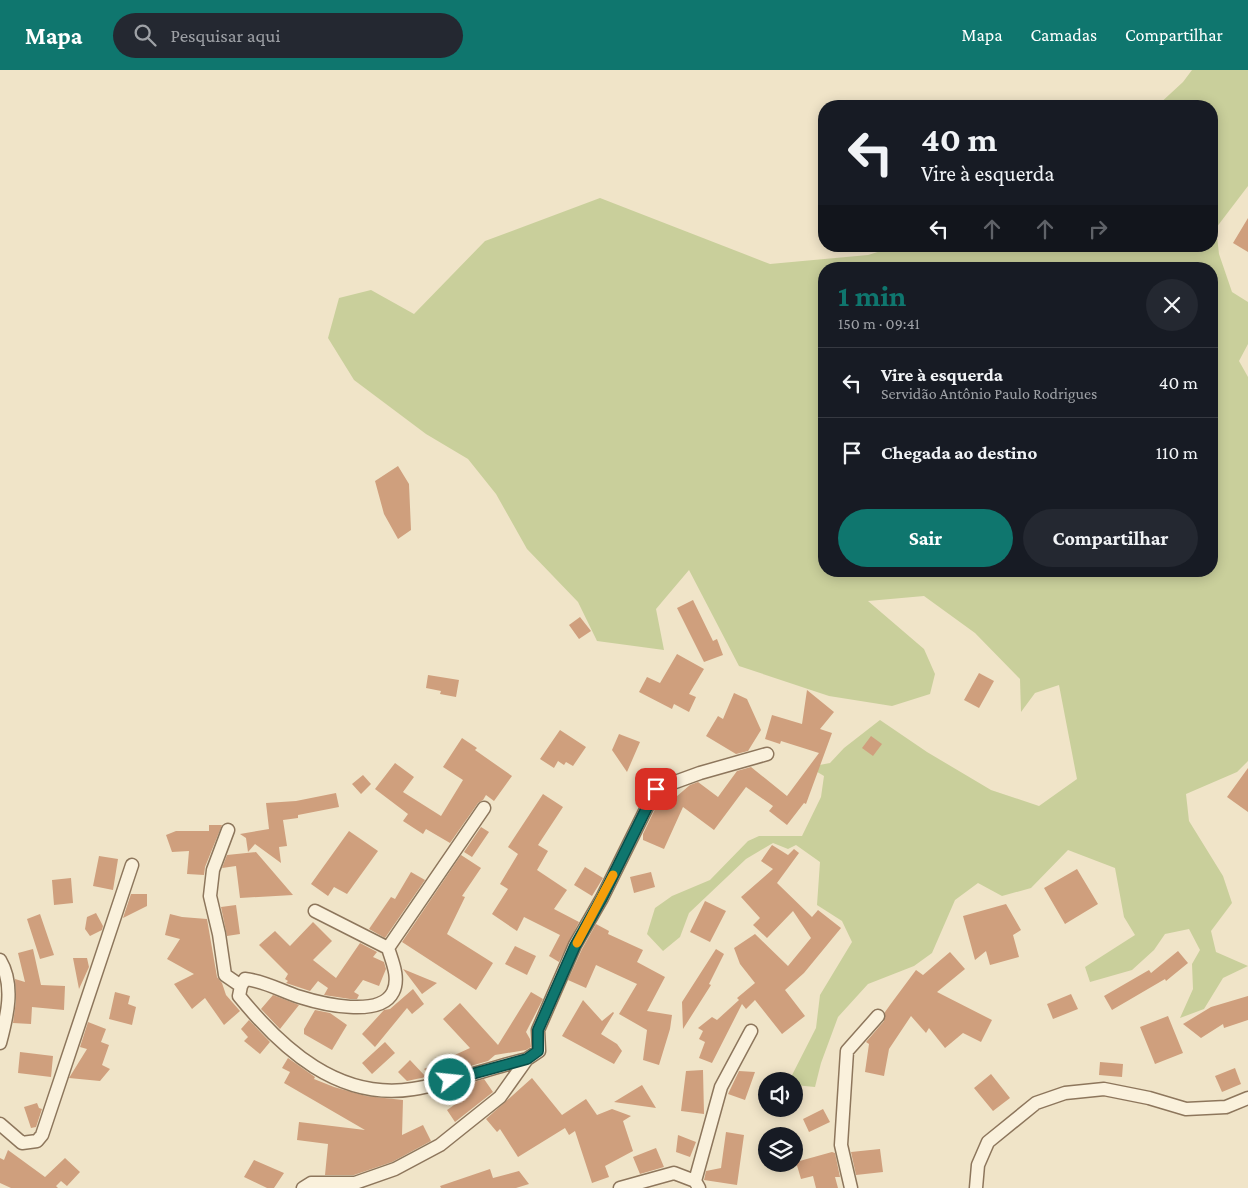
<!DOCTYPE html>
<html lang="pt">
<meta charset="utf-8">
<style>
:root{--surface:#171b24;--page:#242831;--text:#f1f3f6;--muted:#9ea1a6;--line:#363941;--accent:#0f766e}
body{margin:0;font-family:"Crimson Pro",serif;background:var(--page);color:var(--text);height:100vh;display:flex;flex-direction:column;font-size:19px;white-space:nowrap}
*{box-sizing:border-box;margin:0}
p{font-size:16px;color:var(--muted)}
.icon{flex:none;width:28px;height:28px;fill:none;stroke:currentColor;stroke-width:2;stroke-linecap:round;stroke-linejoin:round}
.map{position:relative;flex:1;overflow:hidden}
.sheet{position:absolute;left:818px;top:192px;width:400px;height:315px;display:flex;flex-direction:column;background:var(--surface);border-radius:20px;box-shadow:0 2px 12px #0003}
.sheet>*{flex:none}
.banner{position:absolute;left:818px;top:30px;width:400px;height:152px;border-radius:20px;box-shadow:0 2px 12px #0003;background:#171b24;color:var(--text);overflow:hidden}
.tools{position:absolute;left:758px;top:1002px;display:grid;gap:10px}
.tools a{display:grid;place-items:center;width:45px;height:45px;border-radius:50%;background:var(--surface);box-shadow:0 2px 12px #0003;font-size:25px}
.pin{position:absolute;display:grid;place-items:center;width:42px;height:42px;color:#fff;margin:-21px;border-radius:10px;box-shadow:0 2px 8px #0006}
.me{position:absolute;width:55px;margin:-28px;rotate:74deg;stroke-linejoin:round;filter:drop-shadow(0 0 4px #0008)}
.turn{display:flex;align-items:center;gap:18px;height:105px;padding:0 20px;font-size:22px}
.turn .icon{width:65px;height:65px;stroke-width:2.5}
.turn b{display:block;font-size:35px;line-height:42px}
.lanes{display:flex;align-items:center;height:48px;padding:0 20px;background:#0003;justify-content:center;gap:25px;direction:ltr}
.lanes .off{opacity:.35}
.round{display:grid;place-items:center;flex:none;width:52px;height:52px;border-radius:26px;background:var(--page)}
.head{display:flex;align-items:center;justify-content:space-between;height:85px;padding:0 20px}
h1{font-size:30px;font-weight:700;line-height:38px;color:var(--accent)}
.action{display:flex;gap:10px;margin-top:auto;padding:10px 20px}
.action a{flex:1;height:58px;border-radius:30px;background:var(--accent);color:#fff;font-size:20px;font-weight:700;line-height:58px;text-align:center}
.action a+a{background:var(--page);color:var(--text)}
ul{padding:0;list-style:none}
li{display:flex;align-items:center;gap:15px;height:70px;padding:0 20px;border-top:1px solid var(--line)}
li div{flex:1}
li b{display:block;font-size:19px}
li em{font-style:normal}
header{display:flex;align-items:center;gap:30px;box-sizing:border-box;height:70px;padding:0 25px;background:var(--accent);color:#fff}
header strong{font-size:24px}
nav{display:flex;gap:28px;margin-inline-start:auto;font-size:18px}
.search{width:350px;height:45px;background:var(--page);display:flex;align-items:center;gap:12px;box-sizing:border-box;padding:0 18px;border-radius:28px;color:var(--muted);font-size:19px}
.map>svg:first-child{display:block}
.green{fill:#c9cf9b;fill-rule:evenodd}
.building{fill:#cf9f7d}
.lines{fill:none;stroke-linecap:round;stroke-linejoin:round}
.street-casing{stroke:#8d765c;stroke-width:15}
.street{stroke:#faf1dc;stroke-width:12}
.route-casing{stroke:#0a4d48;stroke-width:12}
.route{stroke:#0f766e;stroke-width:9}
.slow{stroke:#f59e0b;stroke-width:9}
</style>
<header>
<strong>Mapa</strong>
<div class="search"><svg class="icon" aria-label="search" viewBox="0 0 24 24"><circle cx="10" cy="10" r="6"/><path d="M15 15l6 6"/></svg>Pesquisar aqui</div>
<nav><a>Mapa</a><a>Camadas</a><a>Compartilhar</a></nav>
</header>
<div class="map">
<svg width="1248" height="1118" viewBox="0 0 1248 1118">
<rect width="100%" height="100%" fill="#f0e4c8"/>
<path class="green" d="M 1192,0 L 1248,0 L 1248,116 L 1216,158 L 1219,184 L 1232,222 L 1248,232 L 1248,274 L 1239,291 L 1248,307 L 1248,691 L 1237,702 L 1186,724 L 1189,751 L 1223,806 L 1232,833 L 1211,861 L 1216,882 L 1248,896 L 1223,908 L 1204,939 L 1180,948 L 1193,919 L 1192,894 L 1200,880 L 1189,859 L 1165,864 L 1154,880 L 1132,900 L 1090,912 L 1085,897 L 1135,865 L 1124,847 L 1115,798 L 1068,780 L 1031,818 L 1002,826 L 978,813 L 955,830 L 932,883 L 914,896 L 868,914 L 838,947 L 821,993 L 815,1017 L 794,1015 L 794,1011 L 789,1011 L 816,958 L 820,925 L 852,872 L 842,851 L 817,835 L 820,792 L 796,775 L 788,779 L 773,773 L 746,789 L 689,843 L 680,867 L 663,881 L 647,864 L 655,838 L 672,826 L 710,810 L 748,771 L 759,766 L 802,766 L 821,727 L 824,706 L 809,697 L 830,693 L 844,678 L 880,650 L 927,682 L 991,720 L 1039,736 L 1077,709 L 1059,615 L 1035,623 L 1021,642 L 1020,609 L 975,563 L 924,526 L 868,531 L 924,579 L 935,604 L 930,624 L 892,636 L 829,626 L 739,596 L 689,500 L 656,539 L 664,580 L 597,571 L 578,532 L 527,479 L 496,424 L 468,389 L 426,364 L 354,310 L 328,268 L 339,228 L 371,220 L 414,244 L 485,171 L 600,128 L 770,194 L 868,185 L 897,176 L 1211,176 L 1211,36 L 1157,36 L 1183,12 ZM 824,199 L 1211,199 L 1211,501 L 824,501 Z"/>
<path class="building" d="M 1248,148 L 1248,182 L 1233,173 Z
M 398,396 L 409,414 L 411,460 L 398,469 L 384,444 L 375,411 Z
M 693,530 L 713,571 L 717,569 L 723,585 L 704,592 L 677,538 Z
M 580,547 L 591,561 L 579,569 L 569,555 Z
M 677,584 L 704,599 L 689,624 L 696,627 L 689,642 L 674,634 L 672,639 L 639,622 L 647,607 L 660,613 Z
M 979,603 L 994,611 L 979,638 L 964,630 Z
M 428,605 L 459,610 L 456,627 L 440,624 L 441,621 L 426,618 Z
M 807,620 L 834,642 L 820,659 L 832,663 L 806,734 L 804,733 L 787,755 L 769,741 L 773,736 L 746,717 L 714,760 L 683,737 L 664,779 L 643,770 L 643,764 L 657,735 L 663,738 L 690,715 L 698,712 L 718,727 L 737,701 L 751,697 L 787,726 L 819,683 L 781,671 L 780,674 L 765,669 L 772,645 L 802,654 Z
M 734,623 L 747,629 L 761,660 L 748,681 L 736,684 L 706,666 L 718,646 L 723,649 Z
M 560,660 L 586,677 L 573,696 L 566,692 L 564,695 L 558,691 L 554,698 L 540,689 Z
M 619,664 L 640,672 L 627,702 L 612,680 Z
M 871,666 L 882,674 L 873,686 L 862,678 Z
M 462,668 L 477,678 L 475,680 L 512,706 L 494,731 L 486,725 L 483,730 L 478,733 L 450,773 L 426,759 L 423,764 L 403,751 L 408,744 L 375,719 L 395,693 L 414,707 L 403,722 L 441,746 L 463,710 L 443,697 Z
M 1248,698 L 1248,742 L 1227,727 Z
M 363,705 L 371,714 L 361,724 L 352,714 Z
M 336,723 L 339,737 L 298,745 L 298,748 L 283,750 L 287,776 L 279,777 L 281,793 L 255,774 L 248,782 L 246,768 L 240,764 L 269,759 L 266,733 L 296,731 Z
M 543,724 L 563,737 L 538,775 L 548,781 L 537,800 L 567,820 L 554,839 L 579,852 L 559,892 L 549,886 L 560,865 L 524,847 L 517,861 L 492,844 L 508,819 L 500,814 L 518,784 L 508,777 Z
M 209,755 L 222,755 L 205,797 L 204,805 L 187,804 L 189,781 L 172,782 L 166,765 L 176,761 L 209,761 Z
M 481,757 L 489,762 L 472,787 L 464,782 Z
M 349,761 L 378,781 L 347,824 L 334,817 L 328,826 L 311,814 Z
M 772,775 L 788,785 L 794,779 L 799,783 L 777,813 L 812,847 L 818,840 L 841,858 L 804,903 L 785,920 L 805,946 L 782,964 L 755,930 L 746,939 L 742,934 L 712,993 L 699,988 L 705,972 L 699,969 L 703,961 L 698,958 L 712,947 L 717,950 L 739,930 L 737,928 L 755,913 L 740,894 L 734,878 L 755,864 L 788,896 L 811,868 L 793,841 L 767,868 L 753,855 L 760,848 L 741,827 L 773,799 L 761,791 Z
M 256,782 L 293,825 L 240,828 L 236,796 L 222,798 L 227,785 Z
M 461,785 L 481,798 L 462,826 L 465,827 L 447,864 L 493,893 L 476,920 L 402,872 Z
M 99,786 L 118,789 L 113,820 L 93,816 Z
M 585,797 L 603,808 L 592,826 L 574,815 Z
M 1077,799 L 1098,834 L 1065,854 L 1044,818 Z
M 411,802 L 425,810 L 385,868 L 369,859 L 391,827 L 395,829 Z
M 651,802 L 655,817 L 634,823 L 630,807 Z
M 71,808 L 73,833 L 54,835 L 52,810 Z
M 131,824 L 147,824 L 147,836 L 123,848 Z
M 705,831 L 726,841 L 710,872 L 690,862 Z
M 1006,834 L 1021,860 L 1013,865 L 1019,887 L 990,895 L 986,881 L 975,890 L 963,846 Z
M 236,835 L 240,864 L 227,866 L 221,837 Z
M 96,843 L 103,856 L 102,860 L 90,866 L 85,859 L 87,847 Z
M 40,844 L 54,885 L 40,889 L 27,849 Z
M 170,844 L 182,847 L 207,849 L 217,907 L 222,913 L 226,925 L 240,941 L 224,955 L 205,928 L 192,939 L 174,914 L 194,904 L 167,889 L 180,869 L 165,865 Z
M 313,852 L 332,871 L 313,890 L 336,908 L 360,873 L 377,882 L 373,887 L 384,892 L 386,899 L 379,916 L 363,910 L 354,922 L 359,925 L 357,929 L 350,929 L 324,925 L 328,918 L 318,911 L 310,921 L 286,913 L 288,911 L 285,909 L 288,904 L 259,875 L 275,861 L 290,876 Z
M 596,854 L 609,861 L 608,864 L 643,880 L 637,892 L 665,907 L 647,941 L 672,945 L 670,959 L 659,995 L 643,990 L 647,960 L 619,944 L 637,914 L 596,895 L 586,918 L 568,910 L 582,879 Z
M 515,876 L 536,886 L 527,905 L 505,894 Z
M 33,879 L 41,915 L 65,916 L 64,940 L 32,937 L 31,954 L 13,953 L 16,931 L 15,909 L 25,912 L 18,883 Z
M 716,879 L 724,884 L 709,914 L 711,915 L 683,959 L 682,932 Z
M 1178,881 L 1188,893 L 1166,911 L 1165,909 L 1112,940 L 1104,926 L 1149,900 L 1151,903 Z
M 950,882 L 965,899 L 937,922 L 992,950 L 981,972 L 963,963 L 945,978 L 929,958 L 926,963 L 911,946 L 889,979 L 884,1006 L 865,1002 L 869,974 L 866,972 L 884,951 L 885,942 L 890,935 L 916,900 L 923,905 Z
M 73,888 L 87,888 L 89,897 L 79,919 Z
M 403,899 L 437,913 L 422,924 Z
M 413,919 L 424,934 L 412,944 L 407,938 L 375,977 L 362,964 L 384,940 L 390,939 Z
M 115,922 L 130,926 L 128,934 L 136,937 L 132,955 L 109,949 Z
M 531,922 L 543,929 L 526,962 L 530,969 L 531,977 L 526,980 L 495,985 L 488,991 L 432,1007 L 424,999 L 470,978 L 443,949 L 460,933 L 498,975 Z
M 1071,924 L 1078,939 L 1053,949 L 1047,934 Z
M 273,925 L 299,935 L 280,959 L 261,939 Z
M 1248,926 L 1248,950 L 1224,958 L 1223,954 L 1201,968 L 1183,954 L 1211,937 Z
M 583,930 L 602,951 L 613,942 L 614,943 L 601,964 L 617,974 L 622,981 L 614,994 L 562,966 Z
M 315,940 L 330,943 L 347,955 L 332,980 L 304,964 L 304,959 Z
M 1168,946 L 1183,983 L 1155,994 L 1140,957 Z
M 249,950 L 270,972 L 260,984 L 244,971 L 248,967 L 241,959 Z
M 88,952 L 106,959 L 101,972 L 109,975 L 102,995 L 110,999 L 100,1011 L 69,1008 L 87,979 L 80,977 Z
M 385,972 L 395,983 L 372,1004 L 362,993 Z
M 20,982 L 53,986 L 51,1007 L 18,1003 Z
M 288,988 L 315,1007 L 314,1009 L 334,1017 L 366,1026 L 403,1030 L 402,1065 L 423,1055 L 431,1071 L 392,1092 L 354,1105 L 325,1105 L 328,1074 L 297,1070 L 299,1052 L 365,1060 L 284,1013 L 290,1002 L 282,998 Z
M 410,990 L 426,1007 L 407,1011 L 398,1002 Z
M 1100,992 L 1123,994 L 1122,1007 L 1099,1005 Z
M 1235,998 L 1241,1014 L 1222,1022 L 1215,1006 Z
M 703,1000 L 704,1044 L 681,1041 L 686,1001 Z
M 739,1001 L 755,1002 L 745,1030 L 728,1024 Z
M 991,1004 L 1010,1028 L 993,1041 L 974,1018 Z
M 532,1008 L 562,1045 L 586,1029 L 597,1045 L 612,1039 L 631,1046 L 623,1051 L 633,1081 L 605,1096 L 609,1107 L 592,1113 L 575,1061 L 569,1065 L 565,1058 L 518,1087 L 500,1059 L 497,1062 L 486,1049 Z
M 484,1009 L 493,1022 L 455,1052 L 447,1040 L 457,1033 L 445,1021 Z
M 642,1015 L 656,1038 L 614,1032 Z
M 37,1033 L 39,1038 L 42,1039 L 36,1057 L 31,1058 L 24,1037 Z
M 823,1039 L 830,1052 L 809,1062 L 803,1049 Z
M 726,1062 L 744,1065 L 737,1115 L 704,1110 L 706,1101 L 721,1098 Z
M 678,1065 L 696,1072 L 690,1087 L 676,1082 Z
M 656,1078 L 664,1097 L 640,1104 L 633,1087 Z
M 880,1079 L 883,1102 L 856,1105 L 851,1082 Z
M 8,1080 L 45,1107 L 65,1088 L 80,1102 L 67,1116 L 61,1111 L 56,1116 L 58,1118 L 11,1118 L 0,1113 L 0,1088 L 4,1090 Z
M 832,1082 L 835,1083 L 840,1107 L 835,1107 L 838,1118 L 816,1118 L 813,1106 L 801,1109 L 796,1092 Z
M 254,1090 L 284,1103 L 274,1118 L 267,1118 L 244,1107 Z
M 490,1099 L 493,1108 L 519,1101 L 529,1114 L 516,1118 L 441,1118 L 440,1116 Z"/>
<g class="lines">
<g class="street-casing">
<path id="street" d="M 228,760 L 213,800 L 210,826 L 219,864 L 225,905 L 241,916
M 315,841 L 388,878 C 392,891 400,908 393,922 C 380,948 322,934 300,927 C 281,921 265,911 245,909 L 241,916 L 239,926 C 282,979 339,1031 413,1019 C 451,1013 489,998 527,989
M 388,878 L 484,738
M 0,890 C 15,915 7,947 0,973
M 0,1054 L 22,1073 L 37,1071 L 42,1065 L 132,795
M 695,1111 L 721,1017 L 751,961
M 303,1118 L 311,1113 L 355,1113 L 395,1099 L 440,1075 L 500,1027 L 527,989 L 539,981 L 538,960 L 575,875 L 602,828 L 656,719 L 700,703 L 767,684
M 620,1118 L 674,1103 L 695,1111 L 699,1118
M 851,1118 L 841,1075 L 847,981 L 878,946
M 976,1118 L 978,1095 L 988,1072 L 1036,1033 L 1065,1023 L 1104,1019 L 1149,1028 L 1186,1039 L 1226,1037 L 1248,1028"/>
</g>
<use href="#street" class="street"/>
</g>
<g class="lines">
<g class="route-casing">
<path id="route" d="M 450,1010 L 527,989 L 538,981 L 538,960 L 575,876 L 602,828 L 656,719"/>
</g>
<use href="#route" class="route"/>
<path class="slow" d="M 577,873 L 613,805"/>
</g>
</svg>
<div class="tools">
<a><svg class="icon" aria-label="sound" viewBox="0 0 24 24"><path d="M4 9h4l5-4v14l-5-4H4zM17 9q2 3 0 6"/></svg></a>
<a><svg class="icon" aria-label="layers" viewBox="0 0 24 24"><path d="M12 4l9 5-9 5-9-5zM3 14l9 5 9-5"/></svg></a>
</div>
<div class="pin" style="left:656px;top:719px;background:#d93025"><svg class="icon" aria-label="arrive" viewBox="0 0 24 24"><path d="M6 21V4h12l-3 4 3 4H6"/></svg></div>
<svg class="me" style="left:450px;top:1010px" viewBox="-20 -20 40 40"><circle r="17" fill="#0f766e" stroke="#fff" stroke-width="3"/><path d="M0-11L8 9 0 5-8 9z" fill="#fff"/></svg>
<div class="banner">
<div class="turn"><svg class="icon" aria-label="left" viewBox="0 0 24 24"><path d="M17 20v-9H6M10 6l-5 5 5 5"/></svg><div><b>40 m</b>Vire à esquerda</div></div>
<div class="lanes"><svg class="icon" aria-label="left" viewBox="0 0 24 24"><path d="M17 20v-9H6M10 6l-5 5 5 5"/></svg><svg class="icon off" aria-label="ahead" viewBox="0 0 24 24"><path d="M12 20V5M6 11l6-6 6 6"/></svg><svg class="icon off" aria-label="ahead" viewBox="0 0 24 24"><path d="M12 20V5M6 11l6-6 6 6"/></svg><svg class="icon off" aria-label="right" viewBox="0 0 24 24"><path d="M7 20v-9h11M14 6l5 5-5 5"/></svg></div>
</div>
<section class="sheet">
<div class="head"><div><h1>1 min</h1><p>150 m · 09:41</p></div><a class="round"><svg class="icon" aria-label="close" viewBox="0 0 24 24"><path d="M6 6l12 12M18 6L6 18"/></svg></a></div>
<ul>
<li><svg class="icon" aria-label="left" viewBox="0 0 24 24"><path d="M17 20v-9H6M10 6l-5 5 5 5"/></svg><div><b>Vire à esquerda</b><p>Servidão Antônio Paulo Rodrigues</p></div><em>40 m</em></li>
<li><svg class="icon" aria-label="arrive" viewBox="0 0 24 24"><path d="M6 21V4h12l-3 4 3 4H6"/></svg><div><b>Chegada ao destino</b></div><em>110 m</em></li>
</ul>
<div class="action"><a>Sair</a><a>Compartilhar</a></div>
</section>
</div>
